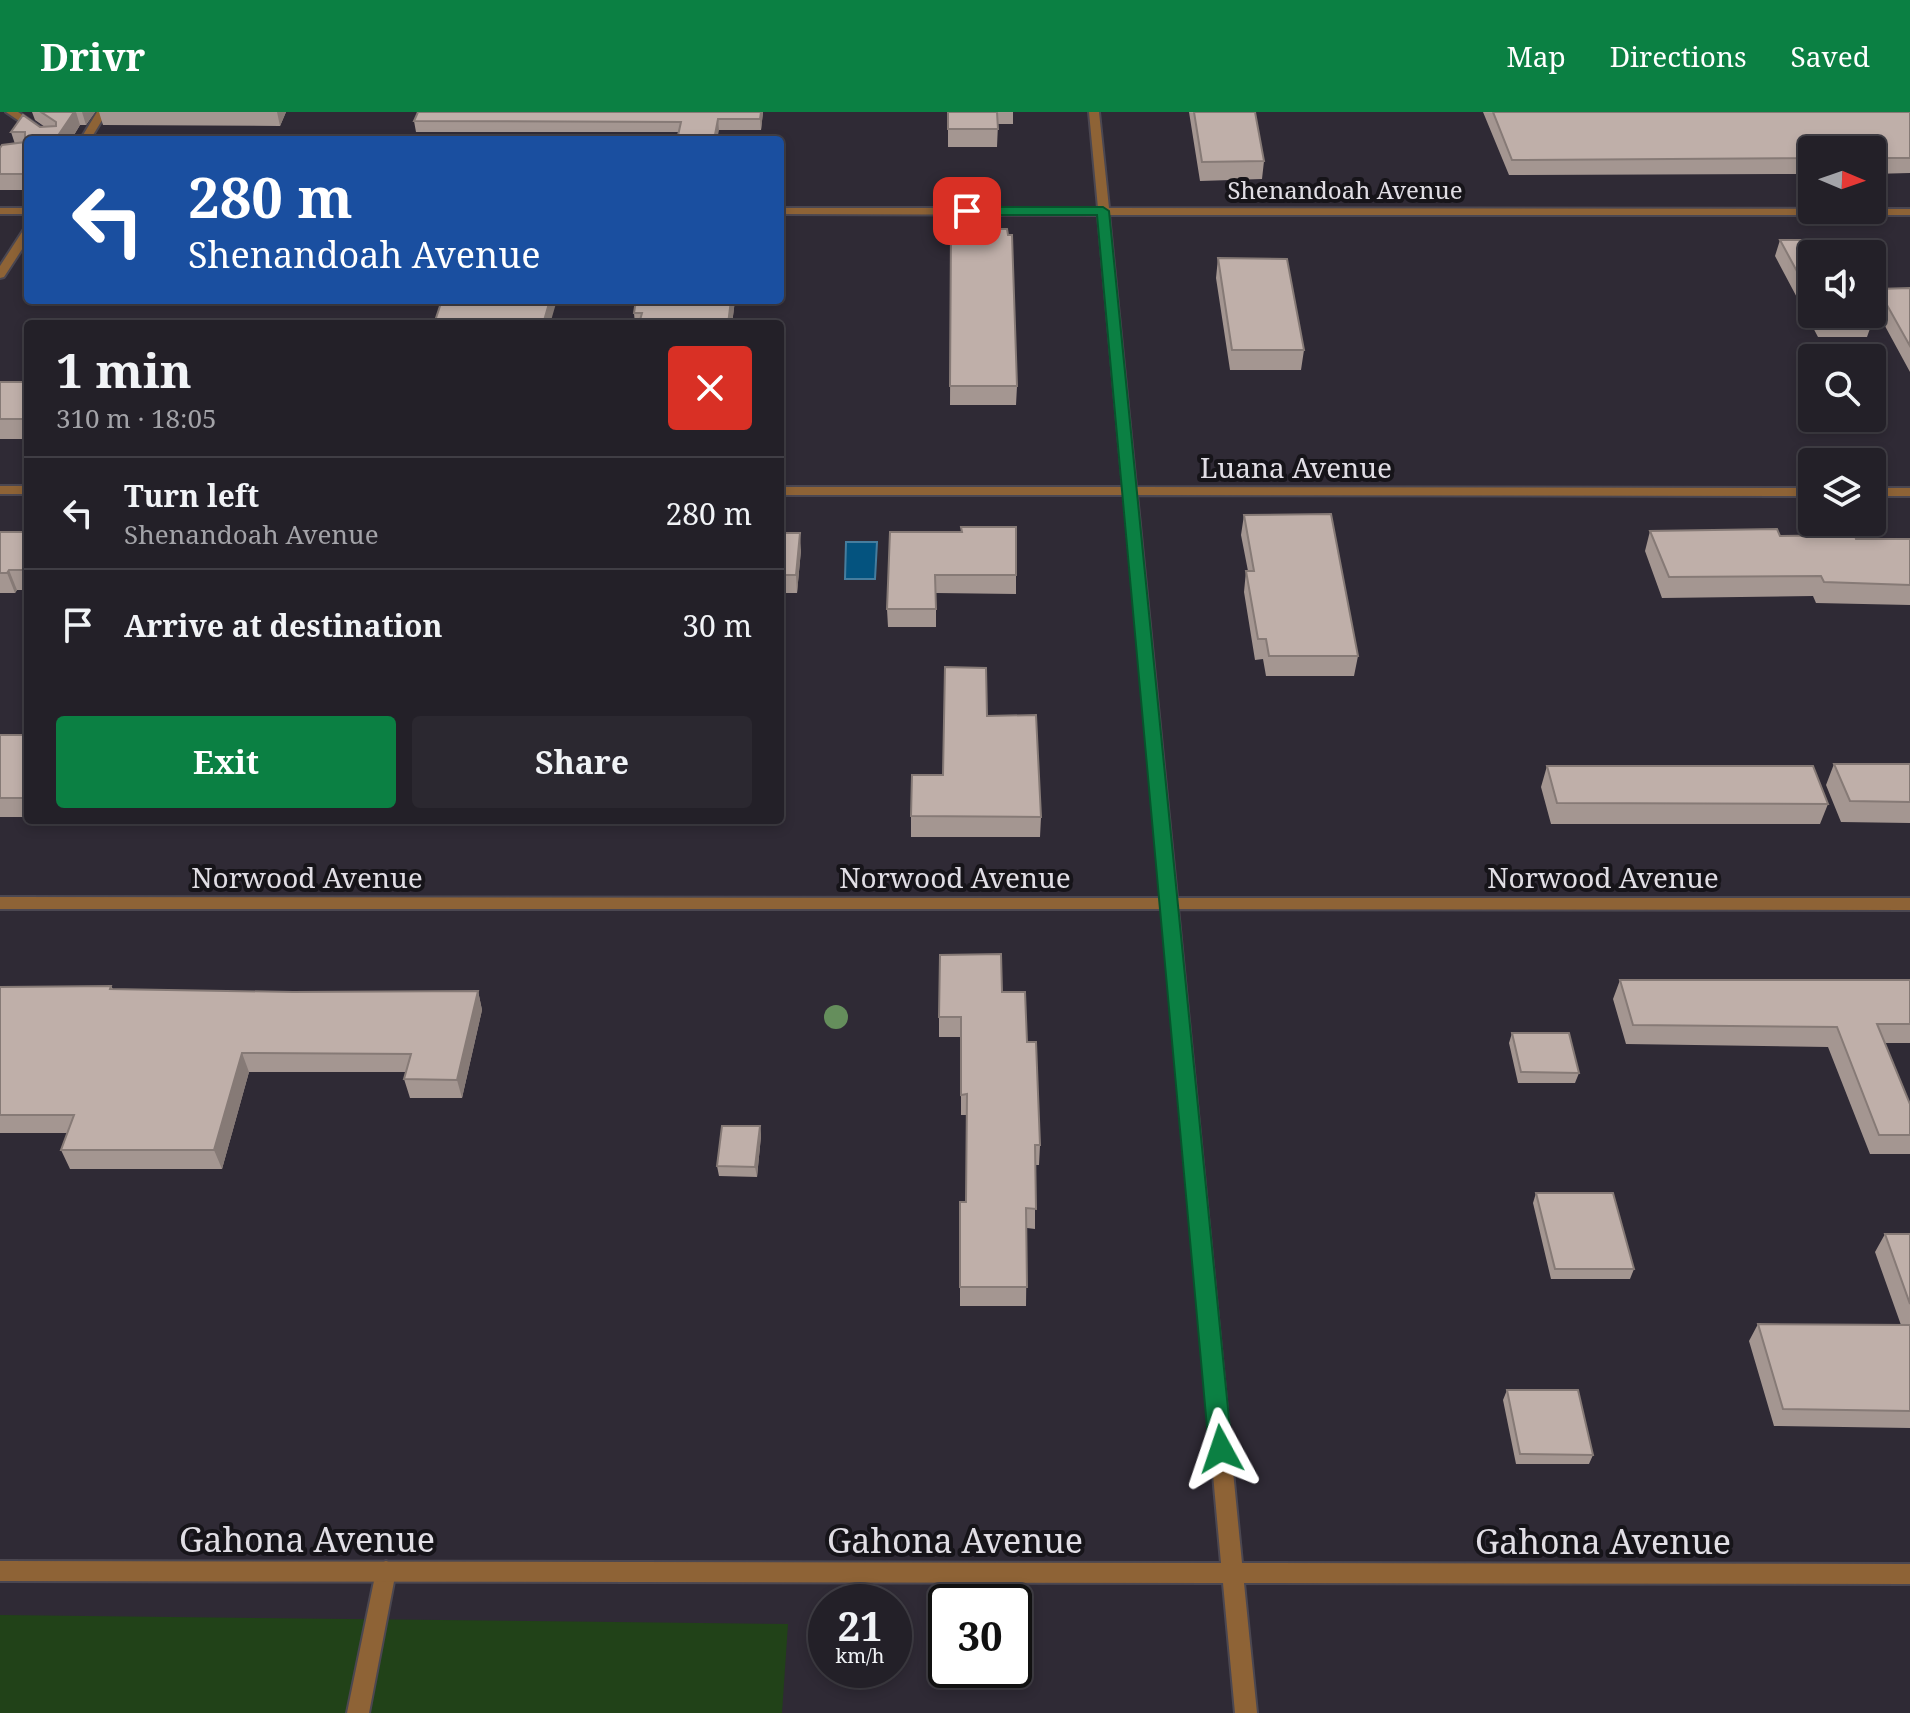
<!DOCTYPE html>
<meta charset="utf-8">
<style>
:root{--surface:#232028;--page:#2b2830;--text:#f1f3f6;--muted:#a3a3a8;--line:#403e45;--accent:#0b8043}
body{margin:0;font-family:"Noto Serif",serif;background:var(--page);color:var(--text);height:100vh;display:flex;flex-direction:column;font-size:30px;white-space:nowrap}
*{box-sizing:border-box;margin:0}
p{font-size:26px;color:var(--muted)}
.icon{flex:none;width:44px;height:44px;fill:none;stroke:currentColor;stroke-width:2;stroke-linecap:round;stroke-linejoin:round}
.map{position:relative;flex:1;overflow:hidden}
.side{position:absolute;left:24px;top:208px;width:760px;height:504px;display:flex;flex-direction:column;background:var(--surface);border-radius:8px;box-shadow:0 4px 12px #0003,0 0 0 2px var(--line)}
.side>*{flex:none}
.banner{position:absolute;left:24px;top:24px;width:760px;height:168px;border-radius:8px;box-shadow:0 4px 12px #0003,0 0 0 2px var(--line);background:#1a4fa0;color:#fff;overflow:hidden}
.needle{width:52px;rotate:92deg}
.controls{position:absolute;left:1798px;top:24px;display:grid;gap:16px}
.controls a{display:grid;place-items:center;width:88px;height:88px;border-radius:8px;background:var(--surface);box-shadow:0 4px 12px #0003,0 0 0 2px var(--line);font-size:40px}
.speed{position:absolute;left:808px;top:1472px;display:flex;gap:16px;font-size:40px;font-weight:700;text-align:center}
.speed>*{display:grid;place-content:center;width:104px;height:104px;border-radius:50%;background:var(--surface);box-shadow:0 4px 12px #0003,0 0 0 2px var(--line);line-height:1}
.speed small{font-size:20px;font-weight:400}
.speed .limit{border:4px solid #111;border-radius:12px;background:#fff;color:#111}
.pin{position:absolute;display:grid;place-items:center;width:68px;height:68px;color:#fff;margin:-34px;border-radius:16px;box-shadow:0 4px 12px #0006}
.me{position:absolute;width:88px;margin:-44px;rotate:355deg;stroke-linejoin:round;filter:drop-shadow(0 0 6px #0008)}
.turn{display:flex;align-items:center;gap:28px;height:168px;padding:0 32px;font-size:36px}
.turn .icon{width:104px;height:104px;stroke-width:2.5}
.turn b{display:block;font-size:56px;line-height:68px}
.round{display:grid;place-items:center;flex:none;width:84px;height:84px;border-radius:8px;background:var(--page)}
.headline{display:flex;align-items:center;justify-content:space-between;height:136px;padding:0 32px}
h1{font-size:48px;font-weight:700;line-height:60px}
.action{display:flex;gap:16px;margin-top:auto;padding:16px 32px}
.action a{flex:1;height:92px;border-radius:8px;background:var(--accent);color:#fff;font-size:32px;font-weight:700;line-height:92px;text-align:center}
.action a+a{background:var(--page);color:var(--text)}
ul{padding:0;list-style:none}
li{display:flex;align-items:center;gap:24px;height:112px;padding:0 32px;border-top:2px solid var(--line)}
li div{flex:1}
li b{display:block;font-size:30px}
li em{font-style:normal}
header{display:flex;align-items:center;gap:48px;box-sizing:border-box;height:112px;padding:0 40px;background:var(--accent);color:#fff}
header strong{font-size:38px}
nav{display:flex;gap:44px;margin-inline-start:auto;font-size:28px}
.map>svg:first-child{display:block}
.green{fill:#214218}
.water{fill:#04537f;stroke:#467d9e;stroke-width:2}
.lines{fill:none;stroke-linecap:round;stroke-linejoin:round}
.service-casing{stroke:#4b4751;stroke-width:4}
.minor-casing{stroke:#4b4751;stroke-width:4}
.service{fill:#8e6336;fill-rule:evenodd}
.minor{fill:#8e6336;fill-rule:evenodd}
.tree{fill:#658e5c}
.wall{fill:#a49691}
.shaded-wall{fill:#867a76}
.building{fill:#bfafa9;stroke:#867a76;stroke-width:2}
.route{fill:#0b8043;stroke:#07532c;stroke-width:2}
.labels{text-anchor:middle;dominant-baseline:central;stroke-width:8;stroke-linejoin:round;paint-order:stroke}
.far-street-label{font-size:24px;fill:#e1dee5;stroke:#161419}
.street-label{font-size:28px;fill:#e1dee5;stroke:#161419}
.near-street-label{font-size:34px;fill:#e1dee5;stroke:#161419}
</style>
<header>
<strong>Drivr</strong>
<nav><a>Map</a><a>Directions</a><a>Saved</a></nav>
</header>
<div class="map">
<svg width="1910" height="1601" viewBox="0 0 1910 1601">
<rect width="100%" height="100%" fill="#2f2a35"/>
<path class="green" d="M 0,1503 L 788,1512 L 782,1601 L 0,1601 Z"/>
<path class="water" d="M 846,430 L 877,430 L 875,467 L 845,467 Z"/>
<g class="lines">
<g class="service-casing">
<path id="service" d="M 6,0 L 18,0 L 59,28 L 47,28 Z
M 97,0 L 107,0 L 90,28 L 80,28 Z
M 28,116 L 28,128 L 4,165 L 0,166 L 0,154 L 24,117 Z
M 386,1449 L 393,1452 L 396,1459 L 369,1601 L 347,1601 L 376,1459 L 379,1452 Z"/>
</g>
<g class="minor-casing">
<path id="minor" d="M 1089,0 L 1099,0 L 1109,96 L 1910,97 L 1910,103 L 1109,103 L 1136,375 L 1812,376 L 1812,384 L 1137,383 L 1177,786 L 1910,786 L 1910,798 L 1178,797 L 1242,1451 L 1910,1452 L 1910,1472 L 1244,1471 L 1257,1601 L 1235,1601 L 1223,1471 L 0,1469 L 0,1449 L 1221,1451 L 1162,797 L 0,797 L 0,785 L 1161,786 L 1124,383 L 780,383 L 780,375 L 1123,375 L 1098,103 L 780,102 L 780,96 L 1098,96 Z
M 0,96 L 28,96 L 28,102 L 0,102 Z
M 0,374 L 28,374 L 28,382 L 0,382 Z
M 1872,376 L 1910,376 L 1910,384 L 1872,384 Z"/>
</g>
<use href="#service" class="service"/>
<use href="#minor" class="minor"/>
</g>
<circle class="tree" cx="836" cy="905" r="12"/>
<path class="wall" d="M 32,0 L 95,0 L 86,13 L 80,13 L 71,28 L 28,28 L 28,78 L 0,78 L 0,36 L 15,32 L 11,20 L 45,15 L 35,8 Z
M 99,0 L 286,0 L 280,14 L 103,13 Z
M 763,0 L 761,18 L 719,18 L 678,20 L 416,20 L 414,9 Z
M 948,0 L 1013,0 L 1013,12 L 998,12 L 997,35 L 948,35 Z
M 1189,0 L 1255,0 L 1264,49 L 1262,67 L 1200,69 Z
M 1483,0 L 1910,0 L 1910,61 L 1872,62 L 1872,38 L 1812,38 L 1812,62 L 1509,63 Z
M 951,117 L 1008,123 L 1017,274 L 1016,293 L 950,293 Z
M 1780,128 L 1812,142 L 1812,202 L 1869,202 L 1873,208 L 1867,225 L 1818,225 L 1775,144 Z
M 1218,146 L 1304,238 L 1301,258 L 1230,258 L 1216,166 Z
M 1910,176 L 1910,260 L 1873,192 L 1878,177 Z
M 636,188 L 735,188 L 732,212 L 635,212 L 634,201 Z
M 0,270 L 28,270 L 28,327 L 0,327 Z
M 1244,403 L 1358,544 L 1354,564 L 1266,564 L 1263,547 L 1255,548 L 1244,480 L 1246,459 L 1248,459 L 1241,423 Z
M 1650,419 L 1856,427 L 1910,427 L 1910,493 L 1816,491 L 1813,484 L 1662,486 L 1645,439 Z
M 0,420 L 28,420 L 28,478 L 17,478 L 15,481 L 0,481 Z
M 961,420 L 1016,463 L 1016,482 L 936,481 L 936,515 L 888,515 L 887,497 Z
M 780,421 L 801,438 L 797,481 L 783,481 L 780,505 Z
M 987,604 L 1041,705 L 1040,725 L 911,725 L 911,704 Z
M 0,623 L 28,623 L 28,705 L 0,705 Z
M 1834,652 L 1910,652 L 1910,711 L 1841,710 L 1826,673 Z
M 1547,654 L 1828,692 L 1820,712 L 1551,712 L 1541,675 Z
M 1620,868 L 1910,868 L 1910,931 L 1885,931 L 1910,992 L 1910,1042 L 1870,1042 L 1828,935 L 1626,932 L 1613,887 Z
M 111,874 L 113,877 L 293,880 L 478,879 L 482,898 L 462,986 L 410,986 L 404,967 L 406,960 L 249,960 L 222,1057 L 70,1057 L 61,1038 L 67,1021 L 0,1021 L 0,875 Z
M 1002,880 L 1027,930 L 1040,1033 L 1039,1053 L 1035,1053 L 1035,1117 L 1027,1116 L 1026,1194 L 960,1194 L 960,1090 L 966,1090 L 967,1003 L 961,1003 L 961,925 L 939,925 L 939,905 Z
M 1512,921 L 1579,961 L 1575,971 L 1518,971 L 1509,931 Z
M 760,1014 L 761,1024 L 757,1065 L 719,1064 L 717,1054 Z
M 1536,1081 L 1634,1157 L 1630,1167 L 1551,1167 L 1533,1091 Z
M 1885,1122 L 1910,1122 L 1910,1316 L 1774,1314 L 1749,1229 L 1758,1212 L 1901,1213 L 1875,1140 Z
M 1507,1278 L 1593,1343 L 1589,1352 L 1516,1352 L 1503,1288 Z"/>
<path class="shaded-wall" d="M 74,0 L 76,0 L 80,13 L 71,28 L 55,28 Z
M 82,0 L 95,0 L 86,13 Z
M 277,0 L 286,0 L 280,14 Z
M 761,0 L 763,0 L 761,18 L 760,7 Z
M 718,7 L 719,18 L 717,28 L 714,28 Z
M 550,188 L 557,188 L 550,212 L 543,212 Z
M 731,188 L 735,188 L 732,212 L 728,212 Z
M 800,421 L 801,438 L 797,481 L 796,463 Z
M 9,458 L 17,478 L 15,481 L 7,461 Z
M 781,463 L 783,481 L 780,505 L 780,476 Z
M 478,879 L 482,898 L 462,986 L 457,968 Z
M 242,941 L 249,960 L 222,1057 L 214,1038 Z
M 760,1014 L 761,1024 L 757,1065 L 755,1055 Z"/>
<path class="building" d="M 41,0 L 74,0 L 55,28 L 28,28 L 28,62 L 0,62 L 0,36 L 2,33 L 25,30 L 25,20 L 11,20 L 23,3 L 40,15 L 56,14 L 56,10 Z
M 418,0 L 761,0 L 760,7 L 718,7 L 714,28 L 677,28 L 681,10 L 414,9 Z
M 948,0 L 997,0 L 998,17 L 948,17 Z
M 1194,0 L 1255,0 L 1264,49 L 1202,50 Z
M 1493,0 L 1910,0 L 1910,46 L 1872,46 L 1872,38 L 1812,38 L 1812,46 L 1512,48 Z
M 951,117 L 1007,117 L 1008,123 L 1012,123 L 1017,274 L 950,274 Z
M 1780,128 L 1826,128 L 1834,142 L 1812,142 L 1812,187 Z
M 1218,146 L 1287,147 L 1304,238 L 1232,238 Z
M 1910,176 L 1910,234 L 1878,177 Z
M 442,188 L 550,188 L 543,212 L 434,212 Z
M 636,188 L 731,188 L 728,212 L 639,212 L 642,201 L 634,201 Z
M 1820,202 L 1869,202 L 1873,208 L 1824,208 Z
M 0,270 L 28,270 L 28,307 L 0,307 Z
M 1331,402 L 1358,544 L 1269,544 L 1266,527 L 1258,527 L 1246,459 L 1254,459 L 1244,403 Z
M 961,415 L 1016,415 L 1016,463 L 935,463 L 936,497 L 887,497 L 890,420 L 962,420 Z
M 1777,417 L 1780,424 L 1855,423 L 1856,427 L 1910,427 L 1910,473 L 1824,470 L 1821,464 L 1669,465 L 1650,419 Z
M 0,420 L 28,420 L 28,458 L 9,458 L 7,461 L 0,461 Z
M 780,421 L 800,421 L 796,463 L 781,463 L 780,476 Z
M 945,555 L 986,556 L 987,604 L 1036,603 L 1041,705 L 911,704 L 912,663 L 943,663 Z
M 0,623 L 28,623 L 28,686 L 0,686 Z
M 1834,652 L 1910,652 L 1910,690 L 1850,689 Z
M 1547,654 L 1813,654 L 1828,692 L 1557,691 Z
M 1001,842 L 1002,880 L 1025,880 L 1027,930 L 1036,930 L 1040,1033 L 1035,1033 L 1036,1097 L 1026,1096 L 1027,1175 L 960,1175 L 960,1090 L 966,1090 L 967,982 L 961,983 L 961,905 L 939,905 L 940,843 Z
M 1620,868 L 1910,868 L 1910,912 L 1877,912 L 1910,992 L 1910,1023 L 1879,1023 L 1837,915 L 1633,913 Z
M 111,874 L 110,877 L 293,880 L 478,879 L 457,968 L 404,967 L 411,942 L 242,941 L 214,1038 L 61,1038 L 74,1003 L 0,1003 L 0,875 Z
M 1512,921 L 1569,921 L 1579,961 L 1521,960 Z
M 722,1014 L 760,1014 L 755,1055 L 717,1054 Z
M 1536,1081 L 1613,1081 L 1634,1157 L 1555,1157 Z
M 1885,1122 L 1910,1122 L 1910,1192 Z
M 1758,1212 L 1910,1213 L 1910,1299 L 1783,1297 Z
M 1507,1278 L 1578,1278 L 1593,1343 L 1520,1342 Z"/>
<path class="route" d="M 1103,95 L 1109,99 L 1232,1337 L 1229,1345 L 1221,1348 L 1213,1345 L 1209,1337 L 1097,103 L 967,103 L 961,99 L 967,95 Z"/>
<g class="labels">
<g class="far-street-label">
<text x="1345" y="77">Shenandoah Avenue</text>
</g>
<g class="street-label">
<text x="1296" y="355">Luana Avenue</text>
<text x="307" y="765">Norwood Avenue</text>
<text x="955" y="765">Norwood Avenue</text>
<text x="1603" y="765">Norwood Avenue</text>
</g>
<g class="near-street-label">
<text x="307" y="1427">Gahona Avenue</text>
<text x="955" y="1428">Gahona Avenue</text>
<text x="1603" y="1429">Gahona Avenue</text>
</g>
</g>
</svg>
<div class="controls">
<a><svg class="needle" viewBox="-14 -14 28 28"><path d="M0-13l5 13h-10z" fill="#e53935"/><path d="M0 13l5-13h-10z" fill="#a3a3a8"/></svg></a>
<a><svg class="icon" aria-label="sound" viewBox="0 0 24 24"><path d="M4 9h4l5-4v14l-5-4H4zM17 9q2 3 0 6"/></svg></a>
<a><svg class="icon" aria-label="search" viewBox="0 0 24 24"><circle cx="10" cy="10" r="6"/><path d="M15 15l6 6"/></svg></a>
<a><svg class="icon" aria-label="layers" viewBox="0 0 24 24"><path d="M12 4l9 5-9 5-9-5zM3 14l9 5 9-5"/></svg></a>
</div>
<div class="speed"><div>21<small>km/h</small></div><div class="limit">30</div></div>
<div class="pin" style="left:967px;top:99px;background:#d93025"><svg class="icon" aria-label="arrive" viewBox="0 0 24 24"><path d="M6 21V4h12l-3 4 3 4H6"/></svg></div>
<svg class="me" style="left:1221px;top:1337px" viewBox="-20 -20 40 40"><path d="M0-17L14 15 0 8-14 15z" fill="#0b8043" stroke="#fff" stroke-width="4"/></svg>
<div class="banner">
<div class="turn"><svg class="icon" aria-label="left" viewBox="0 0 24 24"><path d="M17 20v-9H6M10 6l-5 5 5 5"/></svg><div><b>280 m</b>Shenandoah Avenue</div></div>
</div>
<section class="side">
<div class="headline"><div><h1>1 min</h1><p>310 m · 18:05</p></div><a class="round" style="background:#d93025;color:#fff"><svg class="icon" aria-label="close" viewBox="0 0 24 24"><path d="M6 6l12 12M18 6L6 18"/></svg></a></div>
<ul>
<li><svg class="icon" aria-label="left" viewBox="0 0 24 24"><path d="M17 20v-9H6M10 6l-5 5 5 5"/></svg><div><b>Turn left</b><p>Shenandoah Avenue</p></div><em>280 m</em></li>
<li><svg class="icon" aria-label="arrive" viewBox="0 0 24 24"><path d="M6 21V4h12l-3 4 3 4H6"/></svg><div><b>Arrive at destination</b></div><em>30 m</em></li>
</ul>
<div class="action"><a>Exit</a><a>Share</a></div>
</section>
</div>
